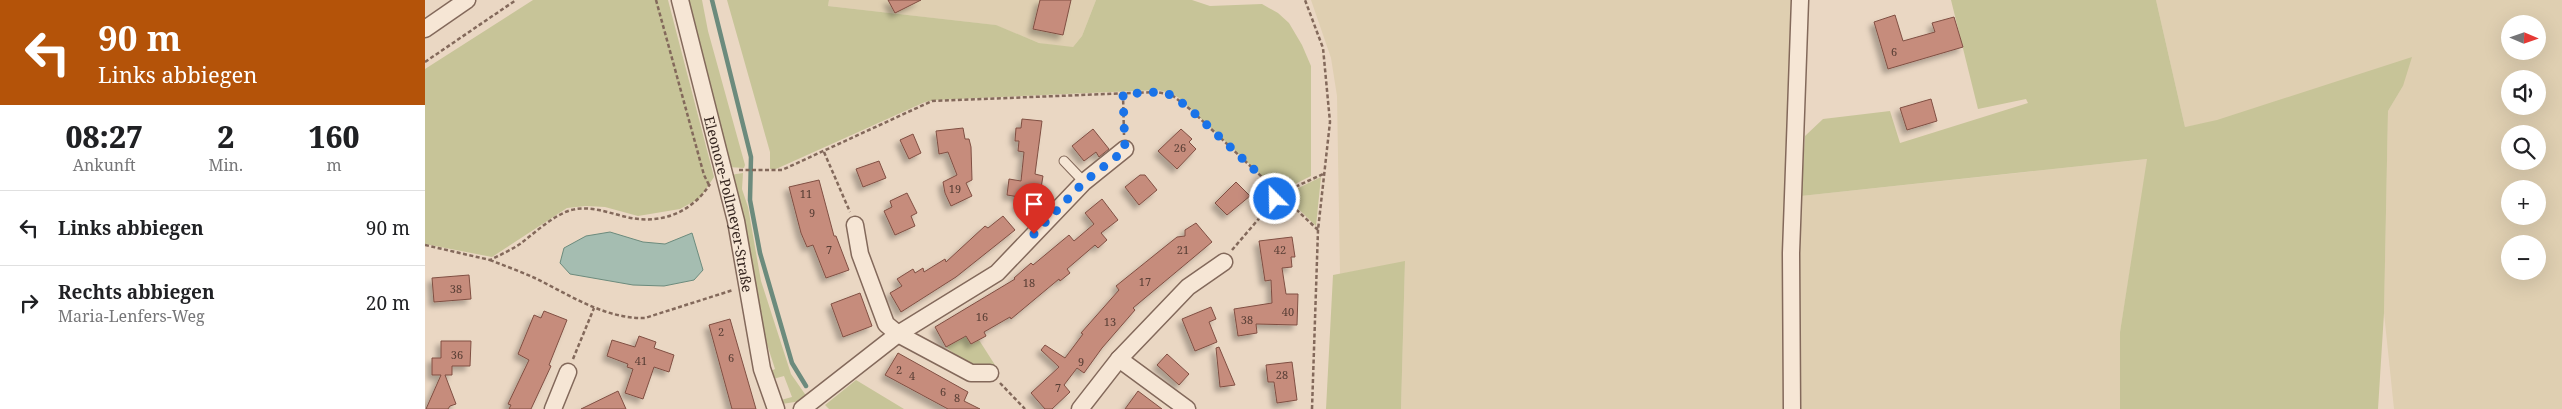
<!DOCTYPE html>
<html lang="de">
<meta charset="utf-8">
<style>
:root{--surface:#fff;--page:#f2f2f2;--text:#202124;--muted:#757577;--line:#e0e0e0}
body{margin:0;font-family:"Noto Serif",serif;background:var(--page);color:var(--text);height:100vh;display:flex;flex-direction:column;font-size:19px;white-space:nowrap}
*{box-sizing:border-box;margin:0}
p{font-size:16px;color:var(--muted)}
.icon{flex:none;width:28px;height:28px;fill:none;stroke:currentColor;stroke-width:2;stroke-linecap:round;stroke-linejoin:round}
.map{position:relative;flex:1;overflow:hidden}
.side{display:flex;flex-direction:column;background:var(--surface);width:425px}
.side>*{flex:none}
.banner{background:#b45309;color:#fff;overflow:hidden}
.needle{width:32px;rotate:92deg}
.buttons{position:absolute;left:2076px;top:15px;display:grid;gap:10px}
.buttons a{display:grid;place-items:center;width:45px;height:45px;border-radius:50%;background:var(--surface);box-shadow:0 5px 20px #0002;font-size:25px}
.pin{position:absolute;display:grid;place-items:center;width:42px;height:42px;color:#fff;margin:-51px -21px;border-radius:50% 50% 50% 0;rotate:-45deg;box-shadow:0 0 5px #0007}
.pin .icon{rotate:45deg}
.me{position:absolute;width:55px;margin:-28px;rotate:337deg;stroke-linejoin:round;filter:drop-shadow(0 0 4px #0008)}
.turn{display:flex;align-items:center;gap:18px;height:105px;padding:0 15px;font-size:22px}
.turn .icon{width:65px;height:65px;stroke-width:2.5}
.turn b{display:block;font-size:35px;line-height:42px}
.eta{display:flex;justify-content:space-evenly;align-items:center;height:85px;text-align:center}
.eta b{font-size:30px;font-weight:800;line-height:35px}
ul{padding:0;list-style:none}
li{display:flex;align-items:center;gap:15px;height:75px;padding:0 15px;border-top:1px solid var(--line)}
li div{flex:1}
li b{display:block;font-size:19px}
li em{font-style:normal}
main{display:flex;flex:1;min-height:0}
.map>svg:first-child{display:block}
.farmland{fill:#dfcfb1;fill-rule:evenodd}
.green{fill:#c7c498}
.water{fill:#a5bdb1;stroke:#6c8b7d}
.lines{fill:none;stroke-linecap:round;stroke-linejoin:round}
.stream{stroke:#6c8b7d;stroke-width:4.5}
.building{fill:#c68c7b;stroke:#804f43;filter:url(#shadow)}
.service-casing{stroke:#83695b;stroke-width:11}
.minor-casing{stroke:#83695b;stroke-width:19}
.path{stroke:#83695b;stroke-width:2.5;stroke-dasharray:4 2.5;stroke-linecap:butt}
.service{stroke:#f6e6d5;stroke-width:9}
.minor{stroke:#f6e6d5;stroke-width:16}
.route{stroke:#1a73e8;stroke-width:9;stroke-dasharray:0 16.2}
.labels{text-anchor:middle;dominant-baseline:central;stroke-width:4;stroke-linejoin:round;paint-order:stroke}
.number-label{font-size:11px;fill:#583e35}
.street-label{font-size:14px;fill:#34241e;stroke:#f2e3d2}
</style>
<main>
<section class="side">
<div class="banner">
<div class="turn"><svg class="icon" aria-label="left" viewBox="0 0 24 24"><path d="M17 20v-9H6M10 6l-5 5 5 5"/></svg><div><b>90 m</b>Links abbiegen</div></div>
</div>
<div class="eta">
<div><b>08:27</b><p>Ankunft</p></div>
<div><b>2</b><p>Min.</p></div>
<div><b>160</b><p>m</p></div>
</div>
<ul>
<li><svg class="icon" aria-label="left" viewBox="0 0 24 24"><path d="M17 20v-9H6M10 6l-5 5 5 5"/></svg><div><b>Links abbiegen</b></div><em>90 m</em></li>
<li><svg class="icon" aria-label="right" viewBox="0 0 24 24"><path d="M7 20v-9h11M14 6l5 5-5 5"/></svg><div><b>Rechts abbiegen</b><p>Maria-Lenfers-Weg</p></div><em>20 m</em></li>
</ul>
</section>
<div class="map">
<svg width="2137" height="409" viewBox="0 0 2137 409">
<defs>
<filter id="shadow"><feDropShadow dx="-4.5" dy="4.5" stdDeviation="2.5" flood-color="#0004"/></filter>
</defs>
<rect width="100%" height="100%" fill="#ead7c3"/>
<path class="farmland" d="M 404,0 L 671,0 L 657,36 L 648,47 L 636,47 L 614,43 L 570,25 L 403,6 Z
M 886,0 L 1368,0 L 1362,409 L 976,409 L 980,262 L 915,274 L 912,96 L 906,58 Z
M 1731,0 L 2137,0 L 2137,409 L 1969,409 L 1959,313 L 1963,111 L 1978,86 L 1760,127 ZM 2085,24 L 2112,24 L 2112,51 L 2085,51 ZM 2085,79 L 2112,79 L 2112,106 L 2085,106 ZM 2085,134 L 2112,134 L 2112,161 L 2085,161 ZM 2085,189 L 2112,189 L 2112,216 L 2085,216 ZM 2085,244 L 2112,244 L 2112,271 L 2085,271 Z
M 1723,159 L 1695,332 L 1695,409 L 1374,409 L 1373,266 L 1376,196 Z"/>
<path class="green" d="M 108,0 L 243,0 L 289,177 L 275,198 L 255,209 L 213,216 L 180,207 L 161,206 L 142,208 L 67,257 L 0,244 L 0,69 Z
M 261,0 L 277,0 L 283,31 L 320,165 L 319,168 L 303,167 Z
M 302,0 L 404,0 L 403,6 L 571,25 L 614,43 L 648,47 L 657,36 L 671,0 L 767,0 L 785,6 L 837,4 L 853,13 L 864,23 L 877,45 L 886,66 L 886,176 L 860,189 L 849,187 L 754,98 L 746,93 L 732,90 L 510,100 L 500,102 L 351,169 L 345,169 L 345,152 Z
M 1526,0 L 1731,0 L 1760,127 L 1792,120 L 1987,57 L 1978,86 L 1963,111 L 1959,313 L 1953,409 L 1695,409 L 1695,332 L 1722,159 L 1376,196 L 1380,136 L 1398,119 L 1465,111 L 1475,143 L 1603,103 L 1601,99 L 1553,109 Z
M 318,173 L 317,189 L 323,207 L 336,281 L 366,374 L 382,397 L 376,401 L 357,404 L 356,400 L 367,397 L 359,376 L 348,379 L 346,371 L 350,369 L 332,313 L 305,175 Z
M 896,177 L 891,226 L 859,195 Z
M 980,261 L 976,409 L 901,409 L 908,275 Z
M 541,336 L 546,344 L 554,340 L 570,365 L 545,367 L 521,347 Z
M 431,380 L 479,409 L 404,409 L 400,405 Z"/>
<path class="water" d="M 185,232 L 218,242 L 240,244 L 267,233 L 278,270 L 269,280 L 239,286 L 208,285 L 145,274 L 135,263 L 139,248 L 161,236 Z"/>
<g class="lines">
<path class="stream" d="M 287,0 L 326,157 L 325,200 L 335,253 L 367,363 L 381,386"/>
</g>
<path class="building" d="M 463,0 L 496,0 L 470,13 Z
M 615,0 L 646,0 L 638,35 L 608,29 Z
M 1470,15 L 1478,41 L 1510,32 L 1507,23 L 1529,17 L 1538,47 L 1463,69 L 1449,22 Z
M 1506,99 L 1512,121 L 1482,130 L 1475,108 Z
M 597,119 L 617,121 L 610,174 L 618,176 L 616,188 L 622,189 L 621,201 L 614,200 L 612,209 L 590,206 L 600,198 L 582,195 L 584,179 L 596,181 L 599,152 L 593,151 L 594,141 L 590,141 L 591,128 L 596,128 Z
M 538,128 L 540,139 L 544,139 L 546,147 L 547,180 L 541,183 L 547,196 L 526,206 L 520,193 L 518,182 L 532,175 L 523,152 L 514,154 L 511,131 Z
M 668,129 L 684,149 L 674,157 L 671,152 L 659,161 L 647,146 Z
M 756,129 L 767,139 L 764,142 L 771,149 L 752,169 L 733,151 Z
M 488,134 L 496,153 L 484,159 L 475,140 Z
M 454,161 L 461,178 L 438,187 L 431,169 Z
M 715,175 L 720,175 L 732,190 L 714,205 L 700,187 Z
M 394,180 L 409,236 L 411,236 L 424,270 L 401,278 L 388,245 L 382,247 L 376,233 L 364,187 Z
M 811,182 L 825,196 L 802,215 L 790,203 Z
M 482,193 L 492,213 L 486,216 L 490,226 L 470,235 L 459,211 L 467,207 L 465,201 Z
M 677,199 L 693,220 L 676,233 L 682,240 L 673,248 L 670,245 L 642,269 L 645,273 L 635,281 L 634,279 L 586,319 L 585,317 L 559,332 L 561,336 L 546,344 L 541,336 L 521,347 L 510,327 L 590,279 L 589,278 L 606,263 L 608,265 L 644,235 L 649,241 L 669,224 L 660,213 Z
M 578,216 L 590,230 L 531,277 L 476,312 L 465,293 L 477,286 L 472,279 L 488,269 L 490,273 L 498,268 L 499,272 L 520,259 L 521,262 L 560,226 L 563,228 Z
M 771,223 L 787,242 L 708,308 L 710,310 L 677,348 L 659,373 L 652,368 L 639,385 L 645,392 L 627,409 L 620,409 L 606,393 L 634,367 L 616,350 L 620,345 L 640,358 L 658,334 L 656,333 L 694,290 L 691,286 L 742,245 L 752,237 L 760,236 L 760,230 Z
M 867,237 L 870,257 L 866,257 L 867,267 L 857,268 L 861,294 L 873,294 L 872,325 L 831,324 L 832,333 L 813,336 L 809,309 L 847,303 L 846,280 L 840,281 L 834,241 Z
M 44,275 L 46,299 L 9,302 L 7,278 Z
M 435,293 L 447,326 L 418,337 L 406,304 Z
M 786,307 L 791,319 L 784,322 L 792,342 L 770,351 L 757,319 Z
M 119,311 L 142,320 L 124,365 L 126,366 L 106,409 L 84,409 L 86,405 L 83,404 L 104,360 L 93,354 L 109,315 L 116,318 Z
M 305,319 L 331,409 L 307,409 L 284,325 Z
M 214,336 L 231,342 L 229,348 L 249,355 L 244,372 L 229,367 L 218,399 L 200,393 L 208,369 L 202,367 L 203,364 L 182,356 L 187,340 L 210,347 Z
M 16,341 L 46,341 L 45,366 L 27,366 L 27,375 L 20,375 L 31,404 L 25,406 L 23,409 L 1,409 L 16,375 L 7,375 L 7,358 L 16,358 Z
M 794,347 L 810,385 L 795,387 L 791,348 Z
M 473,353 L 543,392 L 539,401 L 555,409 L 523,409 L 460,375 Z
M 742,354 L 764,374 L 754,385 L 732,365 Z
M 867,362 L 872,400 L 852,403 L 849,382 L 843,382 L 841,365 Z
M 193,391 L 201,409 L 156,409 Z
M 713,391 L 737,409 L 700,409 Z"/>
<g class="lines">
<g class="service-casing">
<path id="service" d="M 639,161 L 659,182"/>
</g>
<g class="minor-casing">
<g id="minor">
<path id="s1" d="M 255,0 L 311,221 L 337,369 L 351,409"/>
<path d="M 0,29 L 42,0"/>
<path d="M 430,225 L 435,254 L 461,324 L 473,334 L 546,373 L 565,373"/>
<path d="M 694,359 L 762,409"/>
<path d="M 128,409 L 143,372"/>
<path d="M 377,409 L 473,334 L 572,273 L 659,182 L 700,149"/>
<path d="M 655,409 L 694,359 L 763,287 L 799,262"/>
<path d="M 1367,409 L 1366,253 L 1375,0"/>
</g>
</g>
<path class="path" d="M 231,0 L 279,175 L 284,185
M 0,62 L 91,0
M 698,94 L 699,135
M 399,152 L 425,212
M 314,170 L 357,170 L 507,101 L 732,92 L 747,95 L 766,110 L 893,230 L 905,122 L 898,48 L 880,0
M 0,245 L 65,260 C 75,255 86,250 95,244 C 111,232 127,216 146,210 C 170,204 191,217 214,219 C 244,222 270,208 285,184
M 807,250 L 855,194 L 898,174
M 65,260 C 80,266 97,272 112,279 C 146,296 181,319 220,318 L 308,290
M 148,359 L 169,308
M 575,383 L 600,409
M 887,409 L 893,230"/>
<use href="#service" class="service"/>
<use href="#minor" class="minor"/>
</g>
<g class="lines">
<path class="route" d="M 609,234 L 659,182 L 700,150 L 698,94 L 732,92 L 747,95 L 766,110 L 855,194 L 850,199"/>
</g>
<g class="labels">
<g class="number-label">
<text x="1469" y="51">6</text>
<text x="755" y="147">26</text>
<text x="530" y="188">19</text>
<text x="381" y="193">11</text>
<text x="387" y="212">9</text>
<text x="404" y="249">7</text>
<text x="758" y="249">21</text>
<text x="855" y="249">42</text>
<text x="720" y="281">17</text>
<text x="604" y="282">18</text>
<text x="31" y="288">38</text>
<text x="863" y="311">40</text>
<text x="557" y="316">16</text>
<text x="822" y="319">38</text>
<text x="685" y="321">13</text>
<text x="296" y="331">2</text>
<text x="32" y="354">36</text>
<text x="306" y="357">6</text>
<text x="216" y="360">41</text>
<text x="656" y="361">9</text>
<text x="474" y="369">2</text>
<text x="857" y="374">28</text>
<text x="487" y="375">4</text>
<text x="633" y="387">7</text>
<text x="518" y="391">6</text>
<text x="532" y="397">8</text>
</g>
<g class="street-label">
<text stroke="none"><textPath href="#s1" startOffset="210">Eleonore-Pollmeyer-Straße</textPath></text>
</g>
</g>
</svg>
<div class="buttons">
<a><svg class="needle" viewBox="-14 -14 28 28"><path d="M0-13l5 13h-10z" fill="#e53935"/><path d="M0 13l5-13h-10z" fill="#757577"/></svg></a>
<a><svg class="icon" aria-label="sound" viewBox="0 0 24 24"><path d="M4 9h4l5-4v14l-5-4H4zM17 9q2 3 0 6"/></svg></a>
<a><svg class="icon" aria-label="search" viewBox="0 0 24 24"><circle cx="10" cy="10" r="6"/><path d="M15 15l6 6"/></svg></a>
<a>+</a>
<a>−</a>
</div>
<div class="pin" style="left:609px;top:234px;background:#d93025"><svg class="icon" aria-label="arrive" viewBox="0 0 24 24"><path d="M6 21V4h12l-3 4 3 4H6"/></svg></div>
<svg class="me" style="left:850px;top:199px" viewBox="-20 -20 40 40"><circle r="17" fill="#1a73e8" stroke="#fff" stroke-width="3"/><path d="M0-11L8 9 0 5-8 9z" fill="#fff"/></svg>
</div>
</main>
